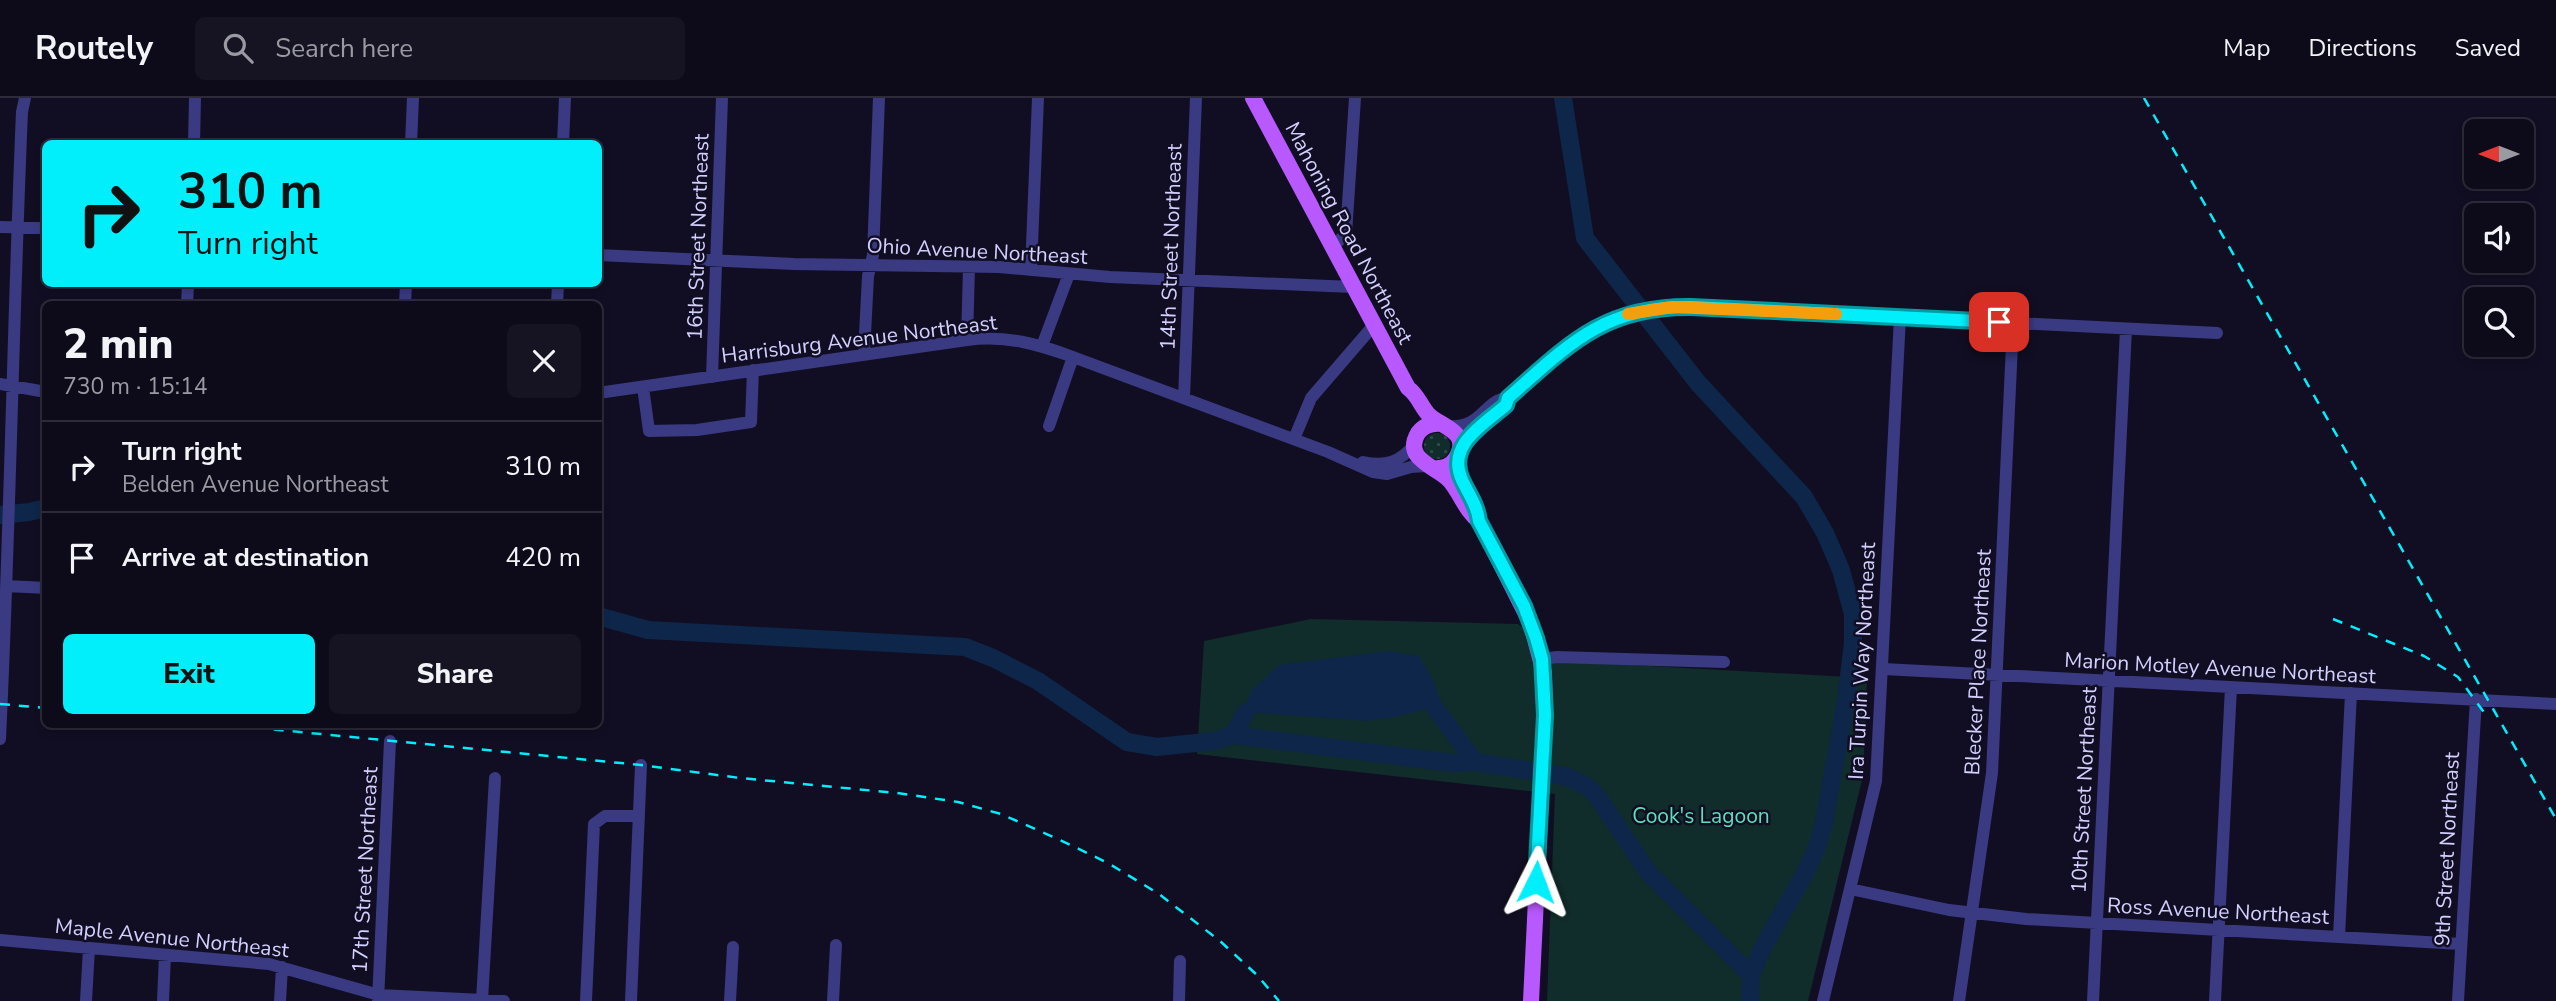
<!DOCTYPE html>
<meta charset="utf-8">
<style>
:root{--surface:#0d0a1a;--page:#161323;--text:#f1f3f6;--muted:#9a9aa2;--line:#2d2b39;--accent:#01eefb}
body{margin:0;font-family:"Nunito Sans",sans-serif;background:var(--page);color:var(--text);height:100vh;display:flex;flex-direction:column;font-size:26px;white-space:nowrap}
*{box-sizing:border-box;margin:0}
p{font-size:23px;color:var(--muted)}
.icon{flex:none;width:38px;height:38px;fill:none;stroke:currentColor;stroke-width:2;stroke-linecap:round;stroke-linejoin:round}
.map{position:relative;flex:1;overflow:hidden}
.panel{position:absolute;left:42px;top:203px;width:560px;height:427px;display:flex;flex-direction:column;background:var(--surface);border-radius:10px;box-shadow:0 4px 10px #0003,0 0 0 2px var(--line)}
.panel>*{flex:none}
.banner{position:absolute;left:42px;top:42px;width:560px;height:147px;border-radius:10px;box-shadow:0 4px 10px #0003,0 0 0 2px var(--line);background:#01eefb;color:#111;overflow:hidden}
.needle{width:46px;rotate:270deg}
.tools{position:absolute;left:2464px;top:21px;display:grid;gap:14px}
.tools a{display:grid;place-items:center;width:70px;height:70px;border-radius:10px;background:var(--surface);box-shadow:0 4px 10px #0003,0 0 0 2px var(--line);font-size:35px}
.pin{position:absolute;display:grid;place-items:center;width:60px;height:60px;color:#fff;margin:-30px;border-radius:14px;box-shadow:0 4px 10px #0006}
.me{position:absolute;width:77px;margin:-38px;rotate:3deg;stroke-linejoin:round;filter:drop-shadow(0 0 5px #0008)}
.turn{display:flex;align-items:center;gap:24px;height:147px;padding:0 21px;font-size:32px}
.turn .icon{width:91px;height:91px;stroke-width:2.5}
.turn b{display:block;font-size:49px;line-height:60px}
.round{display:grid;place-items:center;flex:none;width:74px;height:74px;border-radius:10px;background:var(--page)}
.headline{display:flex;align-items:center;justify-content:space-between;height:119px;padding:0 21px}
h1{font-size:42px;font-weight:800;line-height:52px}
.primary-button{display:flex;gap:14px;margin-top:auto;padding:14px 21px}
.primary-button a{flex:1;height:80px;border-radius:10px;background:var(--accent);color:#111;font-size:28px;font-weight:800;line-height:80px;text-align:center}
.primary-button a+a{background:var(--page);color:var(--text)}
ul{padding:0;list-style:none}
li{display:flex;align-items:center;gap:21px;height:91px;padding:0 21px;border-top:2px solid var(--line)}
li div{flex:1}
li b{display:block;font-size:26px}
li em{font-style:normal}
header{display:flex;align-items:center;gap:42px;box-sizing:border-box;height:98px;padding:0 35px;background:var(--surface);border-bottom:2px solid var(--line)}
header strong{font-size:33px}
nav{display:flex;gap:38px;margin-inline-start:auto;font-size:24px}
.search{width:490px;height:63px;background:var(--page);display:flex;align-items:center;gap:18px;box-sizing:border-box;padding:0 24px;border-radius:10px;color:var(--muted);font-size:26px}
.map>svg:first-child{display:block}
.grass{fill:url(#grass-dots)}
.green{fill:#112d2b}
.water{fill:#0d2649}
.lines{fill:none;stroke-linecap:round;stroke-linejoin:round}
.river{stroke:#0d2649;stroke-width:18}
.minor{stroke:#393a82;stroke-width:12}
.major{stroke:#b858ff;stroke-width:16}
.rail{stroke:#01eefb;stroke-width:2.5;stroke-dasharray:10 9;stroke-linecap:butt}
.route-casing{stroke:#019ba3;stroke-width:18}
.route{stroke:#01eefb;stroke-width:12}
.slow{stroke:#f59e0b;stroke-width:12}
.labels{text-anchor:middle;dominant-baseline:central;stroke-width:5;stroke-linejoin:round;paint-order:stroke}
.street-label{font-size:21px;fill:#d3d0ff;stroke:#110e23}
.park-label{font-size:21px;fill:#5cdfb8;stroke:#110e23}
</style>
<header>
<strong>Routely</strong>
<div class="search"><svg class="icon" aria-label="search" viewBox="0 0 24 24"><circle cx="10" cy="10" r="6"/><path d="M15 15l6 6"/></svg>Search here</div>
<nav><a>Map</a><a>Directions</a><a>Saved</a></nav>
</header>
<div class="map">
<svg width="2556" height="903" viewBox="0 0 2556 903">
<defs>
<pattern id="grass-dots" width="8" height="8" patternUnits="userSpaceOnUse" patternTransform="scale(1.75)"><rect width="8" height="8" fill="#112d2b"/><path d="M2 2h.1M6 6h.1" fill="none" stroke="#334a4b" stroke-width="1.8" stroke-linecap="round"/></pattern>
</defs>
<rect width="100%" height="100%" fill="#110e23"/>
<path class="grass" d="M1424 348a13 13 0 1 1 26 0a13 13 0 1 1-26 0Z"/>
<path class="green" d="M 1311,521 L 1518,526 L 1560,563 L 1867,580 L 1863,678 L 1808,903 L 1547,903 L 1555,696 L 1197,656 L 1204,543 Z"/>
<path class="water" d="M 1388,553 L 1419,558 L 1433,582 L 1442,607 L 1395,619 L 1367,623 L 1246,614 L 1247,603 L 1252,592 L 1279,567 Z"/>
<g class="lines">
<path class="river" d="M 1563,0 L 1585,140 L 1698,285 L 1804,399 L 1825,435 L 1841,472 L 1853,516 L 1853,544 L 1846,602 L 1824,725 L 1817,749 L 1806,773 L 1762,851 L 1751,877 L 1750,903
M 0,417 L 29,414 L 46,410
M 598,518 L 648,532 L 965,549 L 993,560 L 1038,583 L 1127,644 L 1157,649 L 1215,643 L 1233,637 L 1453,665 L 1475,664 L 1568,679 L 1589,690 L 1597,698 L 1648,774 L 1751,877
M 1435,610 L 1475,664
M 1233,637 L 1246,614"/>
<path class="minor" d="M 194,46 L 195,0
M 411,46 L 413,0
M 563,46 L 565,0
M 0,129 L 46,130
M 1332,149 L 1346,136 L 1355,0
M 598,157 L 794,166 L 999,169 L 1110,179 L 1353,189
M 1031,172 L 1038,0
M 187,206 L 188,186
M 405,206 L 406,186
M 557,206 L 558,186
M 967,242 L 969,169
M 1042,248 L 1069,176
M 864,256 L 868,178 L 873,157 L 879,0
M 712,279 L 722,0
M 0,286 L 46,294
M 643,289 L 649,333 L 697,332 L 751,324 L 753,272
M 598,295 L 967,242 C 1006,237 1038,246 1073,259 L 1328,354 L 1373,374 L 1387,376 L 1411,369 L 1426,368
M 1184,300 L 1196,0
M 1049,328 L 1073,259
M 1448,328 C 1482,331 1484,302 1507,300
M 1294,341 L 1311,300 L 1374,227
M 1460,351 L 1466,342 L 1506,307 L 1508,300 C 1570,245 1603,208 1691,209 L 2217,235
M 1363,364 C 1386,369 1400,364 1415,346
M 7,488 L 46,490
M 1542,561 L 1557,559 L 1724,564
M 1883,571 L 2556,606
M 0,641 C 10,432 13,223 22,14 L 25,0
M 1850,791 L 1949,812 L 2026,821 L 2461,846
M 2339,839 L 2351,595
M 0,842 L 269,866 L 379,897 L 504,903
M 482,902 L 495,680
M 86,903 L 89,850
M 163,903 L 165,857
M 280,903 L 282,869
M 378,903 L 390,643
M 586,903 L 594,726 L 605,718 L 638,718
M 631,903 L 641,667
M 730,903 L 733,849
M 833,903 L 836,847
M 1179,903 L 1180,863
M 1823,903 L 1876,683 L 1900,219
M 1959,903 L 1992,675 L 2013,225
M 2093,903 L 2126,231
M 2215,903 L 2231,589
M 2458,903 L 2476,601"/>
<path class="major" d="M 1253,0 L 1408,290 C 1418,297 1420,307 1428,316 C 1440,329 1472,333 1456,360 C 1451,368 1442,371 1433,370
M 1442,326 C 1433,325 1424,327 1418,335 C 1402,362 1438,369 1450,383 C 1461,396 1465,412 1479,423 L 1531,526 L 1544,575 L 1545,617 L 1531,903"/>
<path class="rail" d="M 2144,0 L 2556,721
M 2333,521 L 2424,558 L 2458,579 L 2486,617
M 0,606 L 46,610
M 217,626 L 641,667 L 740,680 L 897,695 L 958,704 L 1001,716 L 1058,741 L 1108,765 L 1159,796 L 1220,843 L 1257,877 L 1279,903"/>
</g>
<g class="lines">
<g class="route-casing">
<path id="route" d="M 1536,784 L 1545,617 L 1542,561 L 1536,540 L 1524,508 L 1479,423 C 1477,407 1469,397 1462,382 C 1446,347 1483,327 1506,307 L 1508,300 C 1569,246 1604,208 1691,209 L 1999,224"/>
</g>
<use href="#route" class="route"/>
<path class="slow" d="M 1628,216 L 1672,209 L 1836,216"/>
</g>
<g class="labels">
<g class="street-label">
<text transform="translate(1349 135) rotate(62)">Mahoning Road Northeast</text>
<text transform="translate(698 139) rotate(-88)">16th Street Northeast</text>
<text transform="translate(1171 149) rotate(-88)">14th Street Northeast</text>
<text transform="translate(977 153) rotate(3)">Ohio Avenue Northeast</text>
<text transform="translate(859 241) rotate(-7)">Harrisburg Avenue Northeast</text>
<text transform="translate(1862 563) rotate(-87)">Ira Turpin Way Northeast</text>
<text transform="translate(1978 564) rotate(-87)">Blecker Place Northeast</text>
<text transform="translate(2220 570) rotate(3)">Marion Motley Avenue Northeast</text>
<text transform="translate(2084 692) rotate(-87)">10th Street Northeast</text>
<text transform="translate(2447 751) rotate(-87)">9th Street Northeast</text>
<text transform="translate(365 772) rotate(-87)">17th Street Northeast</text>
<text transform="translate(2218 813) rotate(3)">Ross Avenue Northeast</text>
<text transform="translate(172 840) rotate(6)">Maple Avenue Northeast</text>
</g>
<g class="park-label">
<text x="1701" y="718">Cook's Lagoon</text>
</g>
</g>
</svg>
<div class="tools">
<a><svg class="needle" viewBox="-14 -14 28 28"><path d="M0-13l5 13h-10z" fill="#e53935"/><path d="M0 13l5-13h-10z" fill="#9a9aa2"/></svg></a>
<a><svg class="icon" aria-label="sound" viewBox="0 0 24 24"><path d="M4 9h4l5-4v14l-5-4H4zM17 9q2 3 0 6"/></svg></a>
<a><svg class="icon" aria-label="search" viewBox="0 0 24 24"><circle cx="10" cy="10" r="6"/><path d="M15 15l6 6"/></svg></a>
</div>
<div class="pin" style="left:1999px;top:224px;background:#d93025"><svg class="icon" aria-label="arrive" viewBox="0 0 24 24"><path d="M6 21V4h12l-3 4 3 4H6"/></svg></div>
<svg class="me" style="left:1536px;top:784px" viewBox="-20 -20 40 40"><path d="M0-17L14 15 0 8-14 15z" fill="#01eefb" stroke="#fff" stroke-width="4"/></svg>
<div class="banner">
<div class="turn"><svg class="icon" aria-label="right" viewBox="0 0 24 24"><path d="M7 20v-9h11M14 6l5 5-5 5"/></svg><div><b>310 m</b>Turn right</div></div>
</div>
<section class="panel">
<div class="headline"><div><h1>2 min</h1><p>730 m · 15:14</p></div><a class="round"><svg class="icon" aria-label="close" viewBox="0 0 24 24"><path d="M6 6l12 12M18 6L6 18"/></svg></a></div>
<ul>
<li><svg class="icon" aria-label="right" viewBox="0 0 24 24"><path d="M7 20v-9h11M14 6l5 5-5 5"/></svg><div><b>Turn right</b><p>Belden Avenue Northeast</p></div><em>310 m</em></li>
<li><svg class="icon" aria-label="arrive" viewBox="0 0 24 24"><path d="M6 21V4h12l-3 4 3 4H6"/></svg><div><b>Arrive at destination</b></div><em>420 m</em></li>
</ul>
<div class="primary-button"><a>Exit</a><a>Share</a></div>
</section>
</div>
